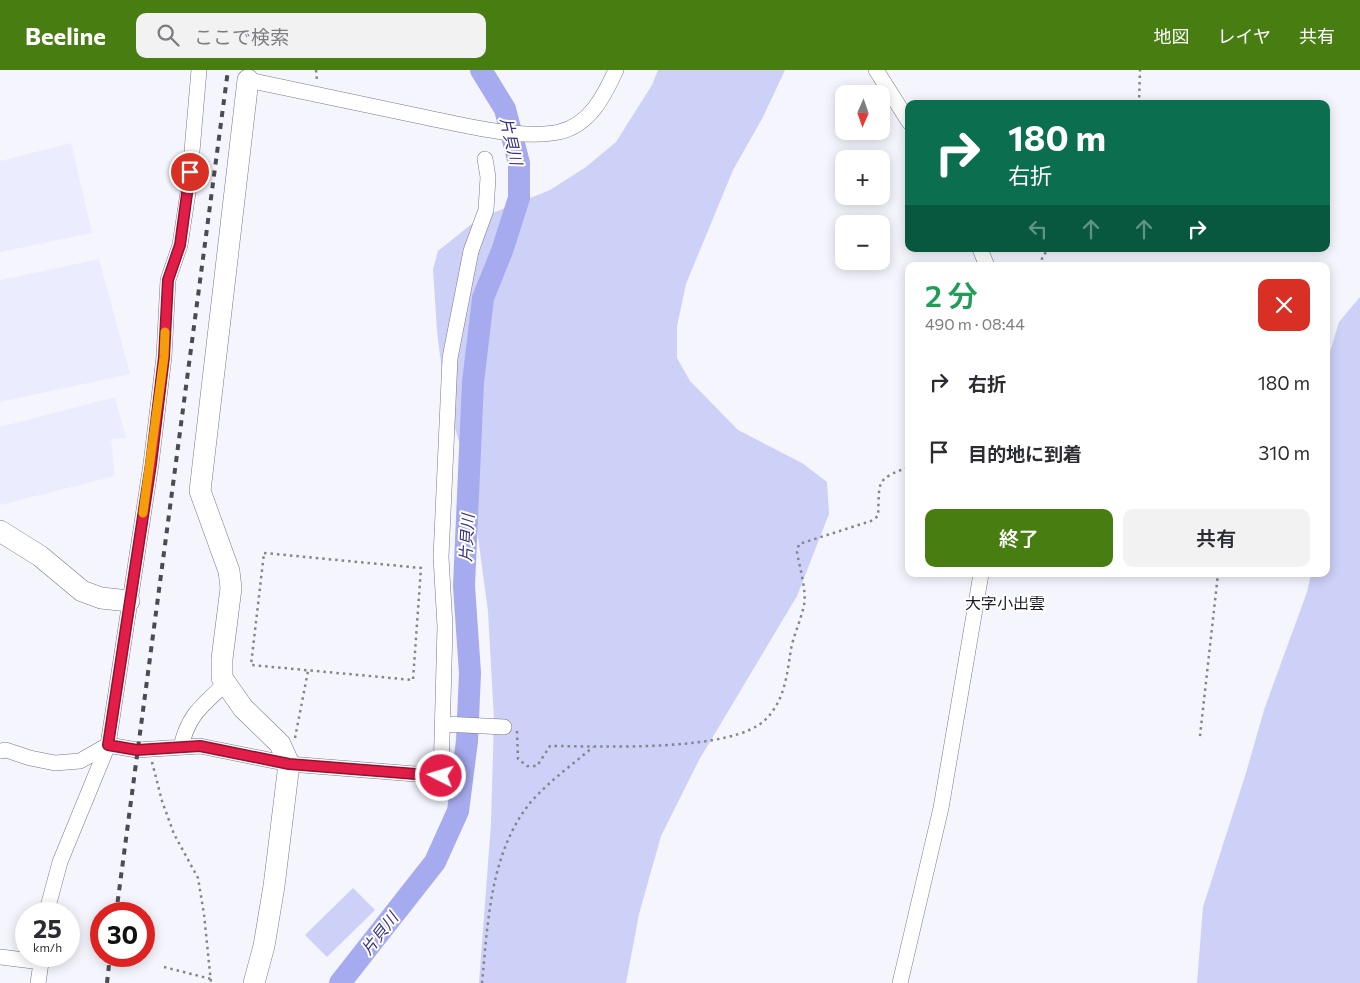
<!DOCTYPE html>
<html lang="ja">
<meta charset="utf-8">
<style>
:root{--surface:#fff;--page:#f2f2f3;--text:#2b2b33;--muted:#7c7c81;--accent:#487d12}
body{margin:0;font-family:Commissioner,"Noto Sans JP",sans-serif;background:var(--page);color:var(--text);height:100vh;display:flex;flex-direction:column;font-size:19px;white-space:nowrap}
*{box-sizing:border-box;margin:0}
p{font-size:16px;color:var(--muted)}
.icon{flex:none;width:28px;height:28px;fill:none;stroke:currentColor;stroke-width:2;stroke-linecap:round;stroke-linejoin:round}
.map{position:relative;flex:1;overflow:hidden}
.panel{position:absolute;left:905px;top:192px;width:425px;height:315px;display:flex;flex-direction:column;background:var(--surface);border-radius:10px;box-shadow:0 2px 12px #0003}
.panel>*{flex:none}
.hud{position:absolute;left:905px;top:30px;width:425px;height:152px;border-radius:10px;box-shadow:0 2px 12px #0003;background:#0b6e4f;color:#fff;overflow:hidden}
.needle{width:32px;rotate:182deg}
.buttons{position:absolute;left:835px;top:15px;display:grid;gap:10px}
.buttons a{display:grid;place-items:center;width:55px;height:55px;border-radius:10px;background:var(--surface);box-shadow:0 2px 12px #0003;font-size:25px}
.speed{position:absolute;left:15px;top:832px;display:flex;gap:10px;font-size:25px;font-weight:700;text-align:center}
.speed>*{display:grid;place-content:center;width:65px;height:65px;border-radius:50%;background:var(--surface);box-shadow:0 2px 12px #0003;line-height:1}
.speed small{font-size:12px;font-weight:400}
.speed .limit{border:8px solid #d22;background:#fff;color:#111}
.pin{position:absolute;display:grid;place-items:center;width:42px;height:42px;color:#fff;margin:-21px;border:2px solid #fff;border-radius:50%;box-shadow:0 1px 5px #0007}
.me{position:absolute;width:55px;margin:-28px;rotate:275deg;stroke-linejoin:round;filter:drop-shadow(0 0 4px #0008)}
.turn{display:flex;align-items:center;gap:18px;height:105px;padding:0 20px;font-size:22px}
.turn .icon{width:65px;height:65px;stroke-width:2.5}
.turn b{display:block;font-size:35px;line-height:42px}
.lanes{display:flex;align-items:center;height:48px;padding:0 20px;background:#0003;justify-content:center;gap:25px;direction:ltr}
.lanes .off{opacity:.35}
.round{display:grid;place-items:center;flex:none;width:52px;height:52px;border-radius:10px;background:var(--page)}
.head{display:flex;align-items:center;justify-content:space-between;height:85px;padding:0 20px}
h1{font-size:30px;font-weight:600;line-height:38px;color:#1e9e55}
.button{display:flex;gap:10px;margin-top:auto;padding:10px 20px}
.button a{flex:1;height:58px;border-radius:10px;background:var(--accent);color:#fff;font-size:20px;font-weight:600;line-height:58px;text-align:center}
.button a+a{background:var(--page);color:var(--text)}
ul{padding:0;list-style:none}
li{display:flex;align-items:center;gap:15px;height:70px;padding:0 20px}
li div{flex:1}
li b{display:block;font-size:19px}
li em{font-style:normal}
header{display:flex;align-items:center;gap:30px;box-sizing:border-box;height:70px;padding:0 25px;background:var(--accent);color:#fff}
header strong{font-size:24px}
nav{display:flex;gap:28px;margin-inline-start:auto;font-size:18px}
.search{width:350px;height:45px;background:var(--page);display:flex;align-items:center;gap:12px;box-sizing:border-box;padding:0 18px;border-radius:10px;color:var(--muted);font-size:19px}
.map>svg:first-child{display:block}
.built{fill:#ebedfe}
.green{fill:#cdd0f7}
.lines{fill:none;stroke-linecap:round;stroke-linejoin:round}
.river{stroke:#a6aaee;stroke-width:22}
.street-casing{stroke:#76788a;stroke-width:16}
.secondary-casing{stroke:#76788a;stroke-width:22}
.path{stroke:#84858d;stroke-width:2.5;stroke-dasharray:2.5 4;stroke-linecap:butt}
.street{stroke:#fff;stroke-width:15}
.secondary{stroke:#fff;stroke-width:21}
.rail{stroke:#4b4c53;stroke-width:4;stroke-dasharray:6 6;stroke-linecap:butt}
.route-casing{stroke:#92132f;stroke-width:12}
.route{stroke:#e11d48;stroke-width:9}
.slow{stroke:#f59e0b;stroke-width:9}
.labels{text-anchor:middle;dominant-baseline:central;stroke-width:4;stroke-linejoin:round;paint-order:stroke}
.water-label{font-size:16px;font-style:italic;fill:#383381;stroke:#fff}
.neighbourhood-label{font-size:16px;fill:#1a1b22;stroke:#fff}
</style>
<header>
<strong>Beeline</strong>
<div class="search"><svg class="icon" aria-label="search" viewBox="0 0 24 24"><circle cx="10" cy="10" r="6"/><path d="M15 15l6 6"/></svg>ここで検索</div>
<nav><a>地図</a><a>レイヤ</a><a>共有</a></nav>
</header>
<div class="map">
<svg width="1360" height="913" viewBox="0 0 1360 913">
<rect width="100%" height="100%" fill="#f4f5fd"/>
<path class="built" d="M 71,73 L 92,163 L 0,182 L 0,91 Z
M 99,189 L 130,304 L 0,332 L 0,210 Z
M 115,327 L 126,368 L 111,369 L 115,406 L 0,435 L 0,357 Z"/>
<path class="green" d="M 658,0 L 785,0 L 763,47 L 733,100 L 686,214 L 677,256 L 677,288 L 690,311 L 738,360 L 802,393 L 827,412 L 829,444 L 797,526 L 699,690 L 661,766 L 639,844 L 626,913 L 479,913 L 491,754 L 494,650 L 488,541 L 470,408 L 445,325 L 437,261 L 433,199 L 438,181 L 478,149 L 550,120 L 586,97 L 616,72 L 652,15 Z
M 1360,227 L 1360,913 L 1197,913 L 1203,837 L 1246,703 L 1264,640 L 1307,522 L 1311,504 L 1326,504 L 1326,295 L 1339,252 Z
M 353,818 L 375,840 L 327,887 L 305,865 Z"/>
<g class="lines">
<path class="river" d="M 340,913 L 435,792 L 458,741 L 467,671 L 470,603 L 464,516 L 473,312 L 483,228 L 502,181 L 519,128 L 519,93 L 505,39 L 481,0"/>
<g class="street-casing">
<path id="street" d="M 876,0 L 909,52
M 248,10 C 305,22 362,34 419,46 C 459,54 519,70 559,62 C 590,55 604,26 616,0
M 980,179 L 987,196
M 444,654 L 504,657
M 181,677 C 188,645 202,636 225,614
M 0,681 L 6,680 L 30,688 L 55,693 L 80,691 L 108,675 L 137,680 L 200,676 L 289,694 L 441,706 L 445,556 L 441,487 L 450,288 L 471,181 L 486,140 L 488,107 L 485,89
M 46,844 L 60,792 L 108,675 L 151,394 L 164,287 L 168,210 L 180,175 L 189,116 L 199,0
M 0,887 L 41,892
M 38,913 L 42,886
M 900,913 L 941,738 L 981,504"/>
</g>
<g class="secondary-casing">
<path id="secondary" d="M 248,10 L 200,421 L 229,501 L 231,518 L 222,589 L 222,608 L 243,638 L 280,674 L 289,694 L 274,816 L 264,876 L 254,913
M 0,461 L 40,486 L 82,521 L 101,528 L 129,531"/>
</g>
<path class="path" d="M 316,0 L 317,11
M 1139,34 L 1140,0
M 1040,196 L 1043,185 L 1050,179
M 264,483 L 421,498 L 413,610 L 251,595 Z
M 517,661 L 518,689 L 527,696 L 537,696 L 550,676 C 598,676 734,683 766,649 C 785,630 787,604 791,579 C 794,564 801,550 804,535 C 807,522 799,495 797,482 L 799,474 L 871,451 L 878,446 C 880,411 874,410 909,397
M 1200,666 L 1218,504
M 295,668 L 308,601
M 152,692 L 162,731 L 174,764 L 198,808 L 204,844 L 211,913
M 164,897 L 211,909
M 482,913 C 488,852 490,783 530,733 C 548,712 572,695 593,677"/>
<use href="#street" class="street"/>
<use href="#secondary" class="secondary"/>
<path class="rail" d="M 116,844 L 228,0
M 107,913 L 110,886"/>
</g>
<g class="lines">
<g class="route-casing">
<path id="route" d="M 190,102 L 180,175 L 168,210 L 164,287 L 151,394 L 108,675 L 137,680 L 200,676 L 289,694 L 441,706"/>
</g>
<use href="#route" class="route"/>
<path class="slow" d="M 143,443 L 164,287 L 165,262"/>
</g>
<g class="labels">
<g class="water-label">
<text transform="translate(512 71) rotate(77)">片貝川</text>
<text transform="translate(466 468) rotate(-87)">片貝川</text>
<text transform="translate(379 863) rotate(-52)">片貝川</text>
</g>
<g class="neighbourhood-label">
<text x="1005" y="532">大字小出雲</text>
</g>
</g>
</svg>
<div class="buttons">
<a><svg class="needle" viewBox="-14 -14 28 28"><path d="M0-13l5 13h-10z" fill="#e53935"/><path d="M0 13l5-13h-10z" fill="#7c7c81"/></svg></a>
<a>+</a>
<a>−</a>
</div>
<div class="speed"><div>25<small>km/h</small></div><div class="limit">30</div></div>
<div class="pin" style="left:190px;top:102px;background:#d93025"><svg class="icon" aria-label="arrive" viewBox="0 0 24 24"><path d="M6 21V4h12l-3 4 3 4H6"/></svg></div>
<svg class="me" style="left:441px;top:706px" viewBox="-20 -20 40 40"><circle r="17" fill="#e11d48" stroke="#fff" stroke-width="3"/><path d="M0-11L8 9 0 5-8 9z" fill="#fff"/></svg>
<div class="hud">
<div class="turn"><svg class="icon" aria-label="right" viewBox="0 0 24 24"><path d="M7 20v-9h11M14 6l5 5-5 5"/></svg><div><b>180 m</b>右折</div></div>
<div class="lanes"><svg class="icon off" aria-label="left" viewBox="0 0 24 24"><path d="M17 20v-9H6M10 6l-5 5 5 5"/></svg><svg class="icon off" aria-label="ahead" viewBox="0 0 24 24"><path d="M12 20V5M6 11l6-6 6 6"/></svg><svg class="icon off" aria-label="ahead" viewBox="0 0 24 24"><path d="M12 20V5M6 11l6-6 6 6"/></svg><svg class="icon" aria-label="right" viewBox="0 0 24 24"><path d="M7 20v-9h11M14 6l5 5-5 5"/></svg></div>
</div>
<section class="panel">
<div class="head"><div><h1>2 分</h1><p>490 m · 08:44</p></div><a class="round" style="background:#d93025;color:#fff"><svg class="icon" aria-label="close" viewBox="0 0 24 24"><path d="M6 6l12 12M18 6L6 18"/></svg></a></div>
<ul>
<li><svg class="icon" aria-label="right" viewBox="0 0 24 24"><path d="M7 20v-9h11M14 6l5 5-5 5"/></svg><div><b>右折</b></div><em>180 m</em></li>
<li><svg class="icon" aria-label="arrive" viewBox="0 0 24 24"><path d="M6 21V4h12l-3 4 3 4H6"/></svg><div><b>目的地に到着</b></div><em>310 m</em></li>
</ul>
<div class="button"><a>終了</a><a>共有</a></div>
</section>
</div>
